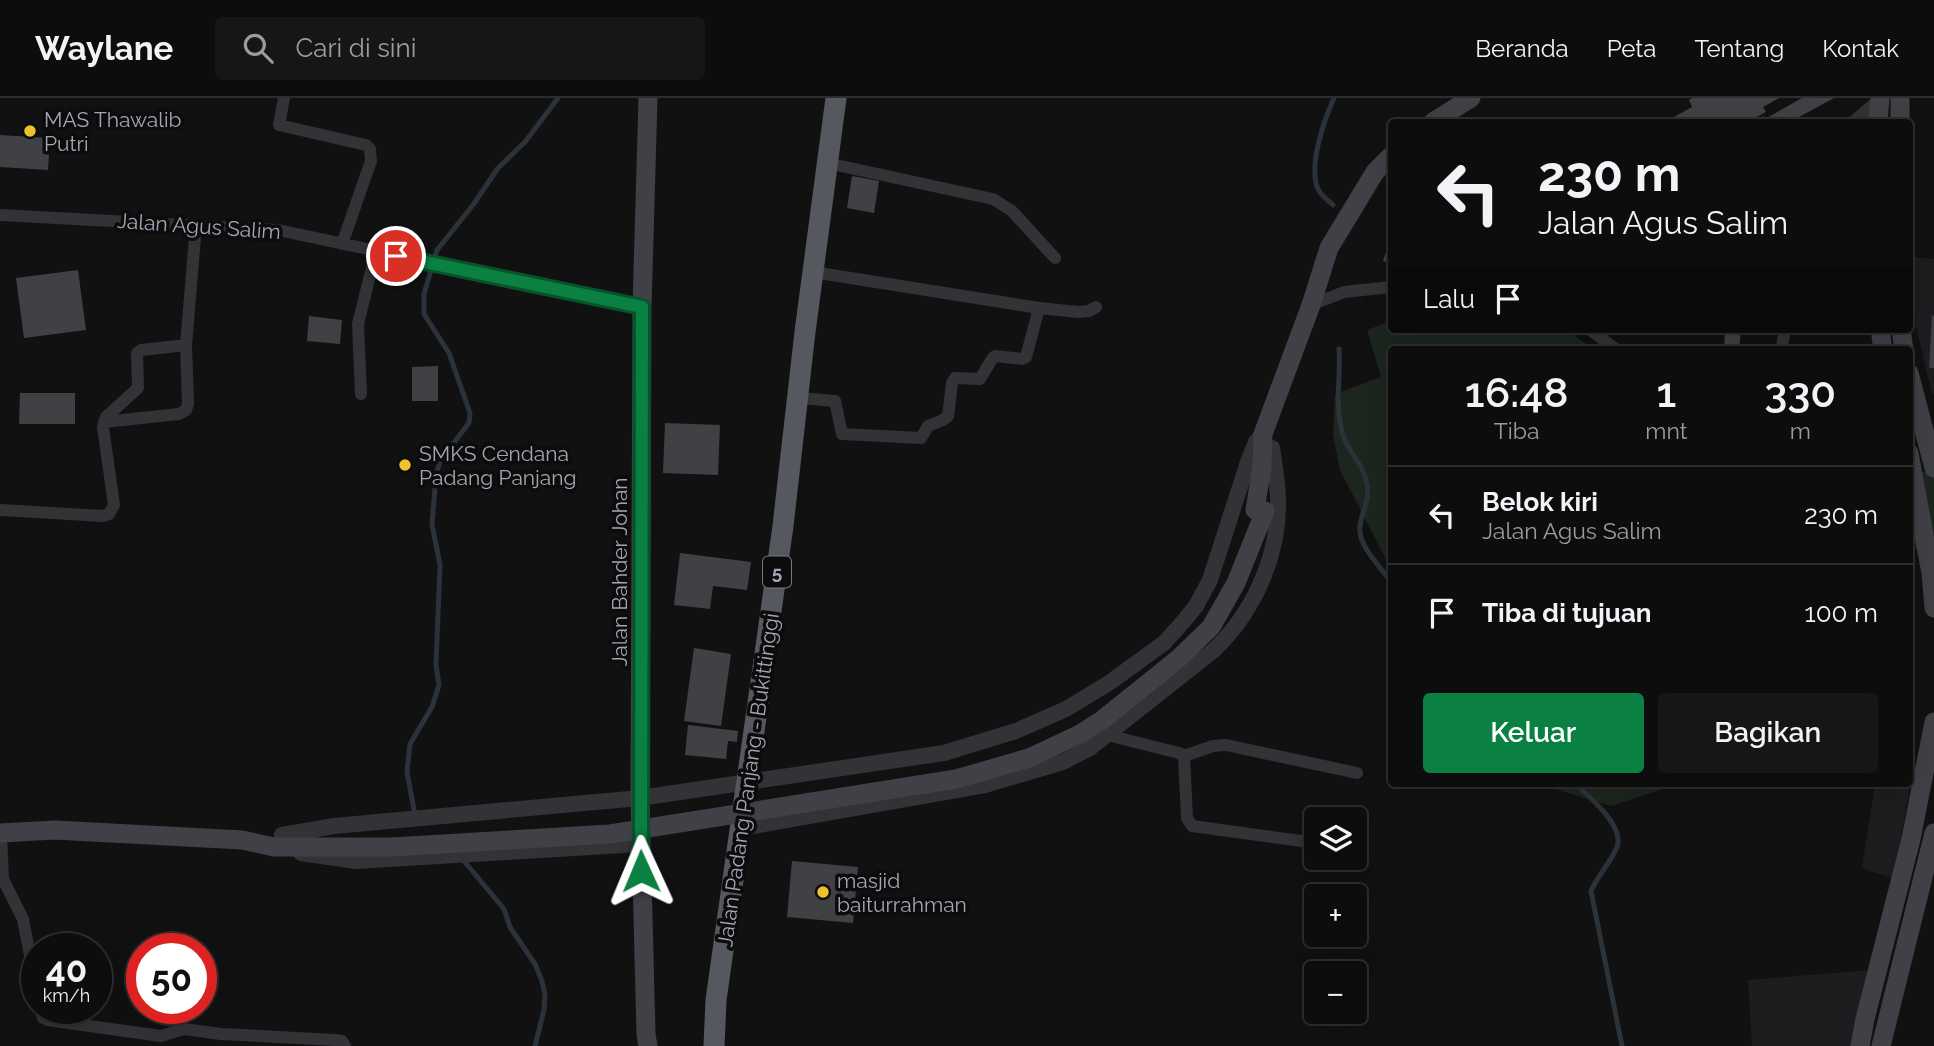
<!DOCTYPE html>
<html lang="id">
<meta charset="utf-8">
<style>
:root{--surface:#0d0d0e;--page:#161617;--text:#f1f3f6;--muted:#9a9c9e;--line:#2d2d2e;--accent:#0b8043}
body{margin:0;font-family:Raleway,sans-serif;background:var(--page);color:var(--text);height:100vh;display:flex;flex-direction:column;font-size:26px;white-space:nowrap}
*{box-sizing:border-box;margin:0}
p{font-size:23px;color:var(--muted)}
.icon{flex:none;width:38px;height:38px;fill:none;stroke:currentColor;stroke-width:2;stroke-linecap:round;stroke-linejoin:round}
.map{position:relative;flex:1;overflow:hidden}
.sheet{position:absolute;left:1388px;top:248px;width:525px;height:441px;display:flex;flex-direction:column;background:var(--surface);border-radius:7px;box-shadow:0 7px 28px #0002,0 0 0 2px var(--line)}
.sheet>*{flex:none}
.top-card{position:absolute;left:1388px;top:21px;width:525px;height:214px;border-radius:7px;box-shadow:0 7px 28px #0002,0 0 0 2px var(--line);background:#0d0d0e;color:var(--text);overflow:hidden}
.tools{position:absolute;left:1304px;top:709px;display:grid;gap:14px}
.tools a{display:grid;place-items:center;width:63px;height:63px;border-radius:7px;background:var(--surface);box-shadow:0 7px 28px #0002,0 0 0 2px var(--line);font-size:35px}
.speed{position:absolute;left:21px;top:835px;display:flex;gap:14px;font-size:35px;font-weight:700;text-align:center}
.speed>*{display:grid;place-content:center;width:91px;height:91px;border-radius:50%;background:var(--surface);box-shadow:0 7px 28px #0002,0 0 0 2px var(--line);line-height:1}
.speed small{font-size:18px;font-weight:400}
.speed .limit{border:10px solid #d22;background:#fff;color:#111}
.pin{position:absolute;display:grid;place-items:center;width:60px;height:60px;color:#fff;margin:-30px;border:4px solid #fff;border-radius:50%;box-shadow:0 2px 7px #0007}
.me{position:absolute;width:77px;margin:-38px;rotate:359deg;stroke-linejoin:round;filter:drop-shadow(0 0 5px #0008)}
.turn{display:flex;align-items:center;gap:24px;height:147px;padding:0 35px;font-size:32px}
.turn .icon{width:91px;height:91px;stroke-width:2.5}
.turn b{display:block;font-size:49px;line-height:60px}
.then{display:flex;align-items:center;height:66px;padding:0 35px;background:#0003;gap:14px;font-size:26px}
.eta{display:flex;justify-content:space-evenly;align-items:center;height:119px;text-align:center}
.eta b{font-size:42px;font-weight:600;line-height:49px}
.button{display:flex;gap:14px;margin-top:auto;padding:14px 35px}
.button a{flex:1;height:80px;border-radius:7px;background:var(--accent);color:#fff;font-size:28px;font-weight:600;line-height:80px;text-align:center}
.button a+a{background:var(--page);color:var(--text)}
ul{padding:0;list-style:none}
li{display:flex;align-items:center;gap:21px;height:98px;padding:0 35px;border-top:2px solid var(--line)}
li div{flex:1}
li b{display:block;font-size:26px}
li em{font-style:normal}
header{display:flex;align-items:center;gap:42px;box-sizing:border-box;height:98px;padding:0 35px;background:var(--surface);border-bottom:2px solid var(--line)}
header strong{font-size:33px}
nav{display:flex;gap:38px;margin-inline-start:auto;font-size:24px}
.search{width:490px;height:63px;background:var(--page);display:flex;align-items:center;gap:18px;box-sizing:border-box;padding:0 24px;border-radius:7px;color:var(--muted);font-size:26px}
.map>svg:first-child{display:block}
.built{fill:#1d1d1f}
.green{fill:#1d251f}
.lines{fill:none;stroke-linecap:round;stroke-linejoin:round}
.stream{stroke:#2b323a;stroke-width:5}
.building{fill:#404145}
.minor{stroke:#323237;stroke-width:12}
.tertiary{stroke:#323237;stroke-width:16}
.secondary{stroke:#404147;stroke-width:19}
.trunk{stroke:#56585f;stroke-width:21}
.secondary-bridge{stroke:#404147;stroke-width:19}
.route-casing{stroke:#07532c;stroke-width:18}
.route{stroke:#0b8043;stroke-width:12}
.poi-dot{fill:#edc22e;stroke:#0c0c0d;stroke-width:2.5}
.labels{text-anchor:middle;dominant-baseline:central;stroke-width:7;stroke-linejoin:round;paint-order:stroke}
.shield{fill:#0c0c0d;stroke:#757881;stroke-width:2}
.shield-label{font-size:19px;font-weight:bold;fill:#a2a6b3}
.poi-label{font-size:21px;fill:#a2a6b3;stroke:#0c0c0d;text-anchor:start}
.street-label{font-size:21px;fill:#a2a6b3;stroke:#0c0c0d}
</style>
<header>
<strong>Waylane</strong>
<div class="search"><svg class="icon" aria-label="search" viewBox="0 0 24 24"><circle cx="10" cy="10" r="6"/><path d="M15 15l6 6"/></svg>Cari di sini</div>
<nav><a>Beranda</a><a>Peta</a><a>Tentang</a><a>Kontak</a></nav>
</header>
<div class="map">
<svg width="1934" height="948" viewBox="0 0 1934 948">
<rect width="100%" height="100%" fill="#111112"/>
<path class="built" d="M 1912,159 L 1934,161 L 1934,296 L 1932,296 L 1916,229 Z
M 1909,683 L 1911,683 L 1894,781 L 1862,770 L 1875,686 L 1909,686 Z
M 1871,872 L 1853,948 L 1752,948 L 1748,882 Z"/>
<path class="green" d="M 1391,223 L 1391,231 L 1566,231 L 1594,252 L 1391,252 L 1391,471 L 1340,372 L 1333,336 L 1335,296 L 1381,279 L 1367,232 Z
M 1934,372 L 1934,443 L 1909,455 L 1909,376 Z
M 1539,686 L 1678,686 L 1611,708 Z"/>
<g class="lines">
<path class="stream" d="M 1333,107 C 1328,102 1321,98 1318,91 C 1308,68 1324,22 1334,0
M 1339,251 C 1341,281 1334,306 1343,337 C 1348,354 1364,367 1367,386 C 1370,401 1362,414 1360,428 C 1357,447 1381,469 1391,484
M 1576,686 C 1589,699 1625,728 1617,749 C 1611,764 1598,777 1591,793 L 1622,948
M 415,717 L 407,674 L 410,646 L 432,609 L 439,587 L 436,567 L 440,467 L 432,426 L 436,378 L 440,363 L 469,325 L 470,315 L 449,255 L 424,216 L 424,196 L 437,152 L 473,107 L 498,70 L 525,44 L 558,0
M 464,763 L 504,811 L 510,829 L 535,866 L 542,883 L 545,897 L 544,912 L 535,948"/>
</g>
<path class="building" d="M 1692,0 L 1779,0 L 1763,9 L 1766,14 L 1747,24 L 1744,22 L 1739,24 L 1677,24 L 1674,19 L 1692,9 L 1689,2 Z
M 1802,0 L 1834,0 L 1790,24 L 1751,24 L 1763,18 L 1765,21 Z
M 0,37 L 50,40 L 48,72 L 0,69 Z
M 852,78 L 879,83 L 874,115 L 847,110 Z
M 1391,139 L 1391,166 L 1383,163 Z
M 78,172 L 86,232 L 24,240 L 16,180 Z
M 1932,217 L 1934,218 L 1934,270 L 1929,270 Z
M 309,218 L 342,222 L 340,246 L 307,243 Z
M 1725,231 L 1741,231 L 1739,252 L 1724,252 Z
M 438,268 L 438,303 L 412,303 L 412,269 Z
M 20,295 L 75,295 L 75,326 L 19,326 Z
M 665,325 L 720,327 L 718,377 L 663,375 Z
M 680,455 L 751,464 L 747,492 L 713,488 L 710,511 L 674,507 Z
M 694,550 L 731,556 L 721,628 L 684,623 Z
M 688,627 L 738,633 L 737,644 L 728,643 L 726,661 L 685,657 Z
M 792,763 L 858,769 L 853,825 L 787,819 Z"/>
<g class="lines">
<path class="minor" d="M 284,0 L 279,27 L 366,47 L 370,51 L 371,63 L 342,146
M 1853,24 L 1881,0
M 827,65 L 993,101 L 1012,113 L 1055,160
M 0,117 L 278,132 L 642,209
M 813,174 L 1039,210 L 1078,214 L 1089,213 L 1096,209
M 1311,207 L 1344,194 L 1391,189
M 1589,231 L 1617,252
M 1779,252 L 1782,249 L 1785,231
M 361,296 L 358,226 L 376,153
M 799,300 L 835,303 L 842,336 L 921,340 L 928,328 L 943,322 L 948,318 L 952,285 L 955,280 L 980,281 L 992,261 L 995,258 L 1022,261 L 1026,259 L 1039,210
M 104,324 L 179,316 L 186,312 L 188,306 L 186,247 L 196,127
M 0,412 L 103,418 L 109,416 L 114,407 L 103,329 L 106,319 L 138,290 L 137,255 L 141,252 L 186,247
M 1107,637 L 1179,655 L 1184,658 L 1187,720 L 1192,728 L 1316,745
M 1184,658 L 1213,648 L 1226,647 L 1357,675
M 1,735 L 3,781 L 23,821 L 37,895
M 40,910 L 43,920 L 47,922 L 161,938 L 184,931 L 221,936 L 335,942 L 342,943 L 345,948"/>
<path class="tertiary" d="M 742,730 L 985,687 L 1063,664 L 1090,650 L 1214,552 C 1252,516 1277,462 1278,410 C 1279,390 1275,370 1272,350
M 282,737 L 334,728 L 640,700 L 944,655 L 1016,633 L 1066,611 L 1109,585 L 1164,545 L 1183,524 L 1196,508 L 1210,482 L 1248,364 L 1256,344 L 1263,336
M 301,755 L 356,763 L 640,746"/>
<path class="secondary" d="M 648,0 L 642,209 L 640,700 L 646,936 L 648,948
M 1433,24 L 1471,0
M 1878,24 L 1880,0
M 1900,24 L 1900,0
M 1880,231 L 1883,252
M 1901,231 L 1904,252
M 1909,275 L 1934,370
M 1909,355 L 1931,475 L 1934,510
M 1255,412 L 1262,368 L 1263,336 L 1311,207 L 1329,150 L 1375,74 L 1391,58
M 0,735 L 55,732 L 242,742 L 274,749 L 392,749
M 1860,948 L 1865,921 L 1911,741 L 1934,624
M 1881,948 L 1934,735"/>
<path class="trunk" d="M 714,948 L 716,902 L 783,428 L 805,234 L 836,0"/>
<path class="secondary-bridge" d="M 392,749 L 610,736 L 956,681 L 1029,660 L 1080,636 L 1102,622 L 1178,561 L 1211,529 L 1236,485 L 1265,413"/>
</g>
<g class="lines">
<g class="route-casing">
<path id="route" d="M 396,158 L 642,209 L 641,773"/>
</g>
<use href="#route" class="route"/>
</g>
<g class="poi-dot">
<circle cx="30" cy="33" r="7"/>
<circle cx="405" cy="367" r="7"/>
<circle cx="823" cy="794" r="7"/>
</g>
<g class="labels">
<rect class="shield" x="763" y="458.5" width="28" height="31" rx="5"/>
<g class="shield-label">
<text x="777" y="474">5</text>
</g>
<g class="poi-label">
<text x="44" y="21">MAS Thawalib<tspan x="44" dy="24">Putri</tspan></text>
<text x="419" y="355">SMKS Cendana<tspan x="419" dy="24">Padang Panjang</tspan></text>
<text x="837" y="782">masjid<tspan x="837" dy="24">baiturrahman</tspan></text>
</g>
<g class="street-label">
<text transform="translate(199 128) rotate(4)">Jalan Agus Salim</text>
<text transform="translate(619 474) rotate(-90)">Jalan Bahder Johan</text>
<text transform="translate(748 682) rotate(-82)">Jalan Padang Panjang - Bukittinggi</text>
</g>
</g>
</svg>
<div class="tools">
<a><svg class="icon" aria-label="layers" viewBox="0 0 24 24"><path d="M12 4l9 5-9 5-9-5zM3 14l9 5 9-5"/></svg></a>
<a>+</a>
<a>−</a>
</div>
<div class="speed"><div>40<small>km/h</small></div><div class="limit">50</div></div>
<div class="pin" style="left:396px;top:158px;background:#d93025"><svg class="icon" aria-label="arrive" viewBox="0 0 24 24"><path d="M6 21V4h12l-3 4 3 4H6"/></svg></div>
<svg class="me" style="left:641px;top:773px" viewBox="-20 -20 40 40"><path d="M0-17L14 15 0 8-14 15z" fill="#0b8043" stroke="#fff" stroke-width="4"/></svg>
<div class="top-card">
<div class="turn"><svg class="icon" aria-label="left" viewBox="0 0 24 24"><path d="M17 20v-9H6M10 6l-5 5 5 5"/></svg><div><b>230 m</b>Jalan Agus Salim</div></div>
<div class="then">Lalu<svg class="icon" aria-label="arrive" viewBox="0 0 24 24"><path d="M6 21V4h12l-3 4 3 4H6"/></svg></div>
</div>
<section class="sheet">
<div class="eta">
<div><b>16:48</b><p>Tiba</p></div>
<div><b>1</b><p>mnt</p></div>
<div><b>330</b><p>m</p></div>
</div>
<ul>
<li><svg class="icon" aria-label="left" viewBox="0 0 24 24"><path d="M17 20v-9H6M10 6l-5 5 5 5"/></svg><div><b>Belok kiri</b><p>Jalan Agus Salim</p></div><em>230 m</em></li>
<li><svg class="icon" aria-label="arrive" viewBox="0 0 24 24"><path d="M6 21V4h12l-3 4 3 4H6"/></svg><div><b>Tiba di tujuan</b></div><em>100 m</em></li>
</ul>
<div class="button"><a>Keluar</a><a>Bagikan</a></div>
</section>
</div>
